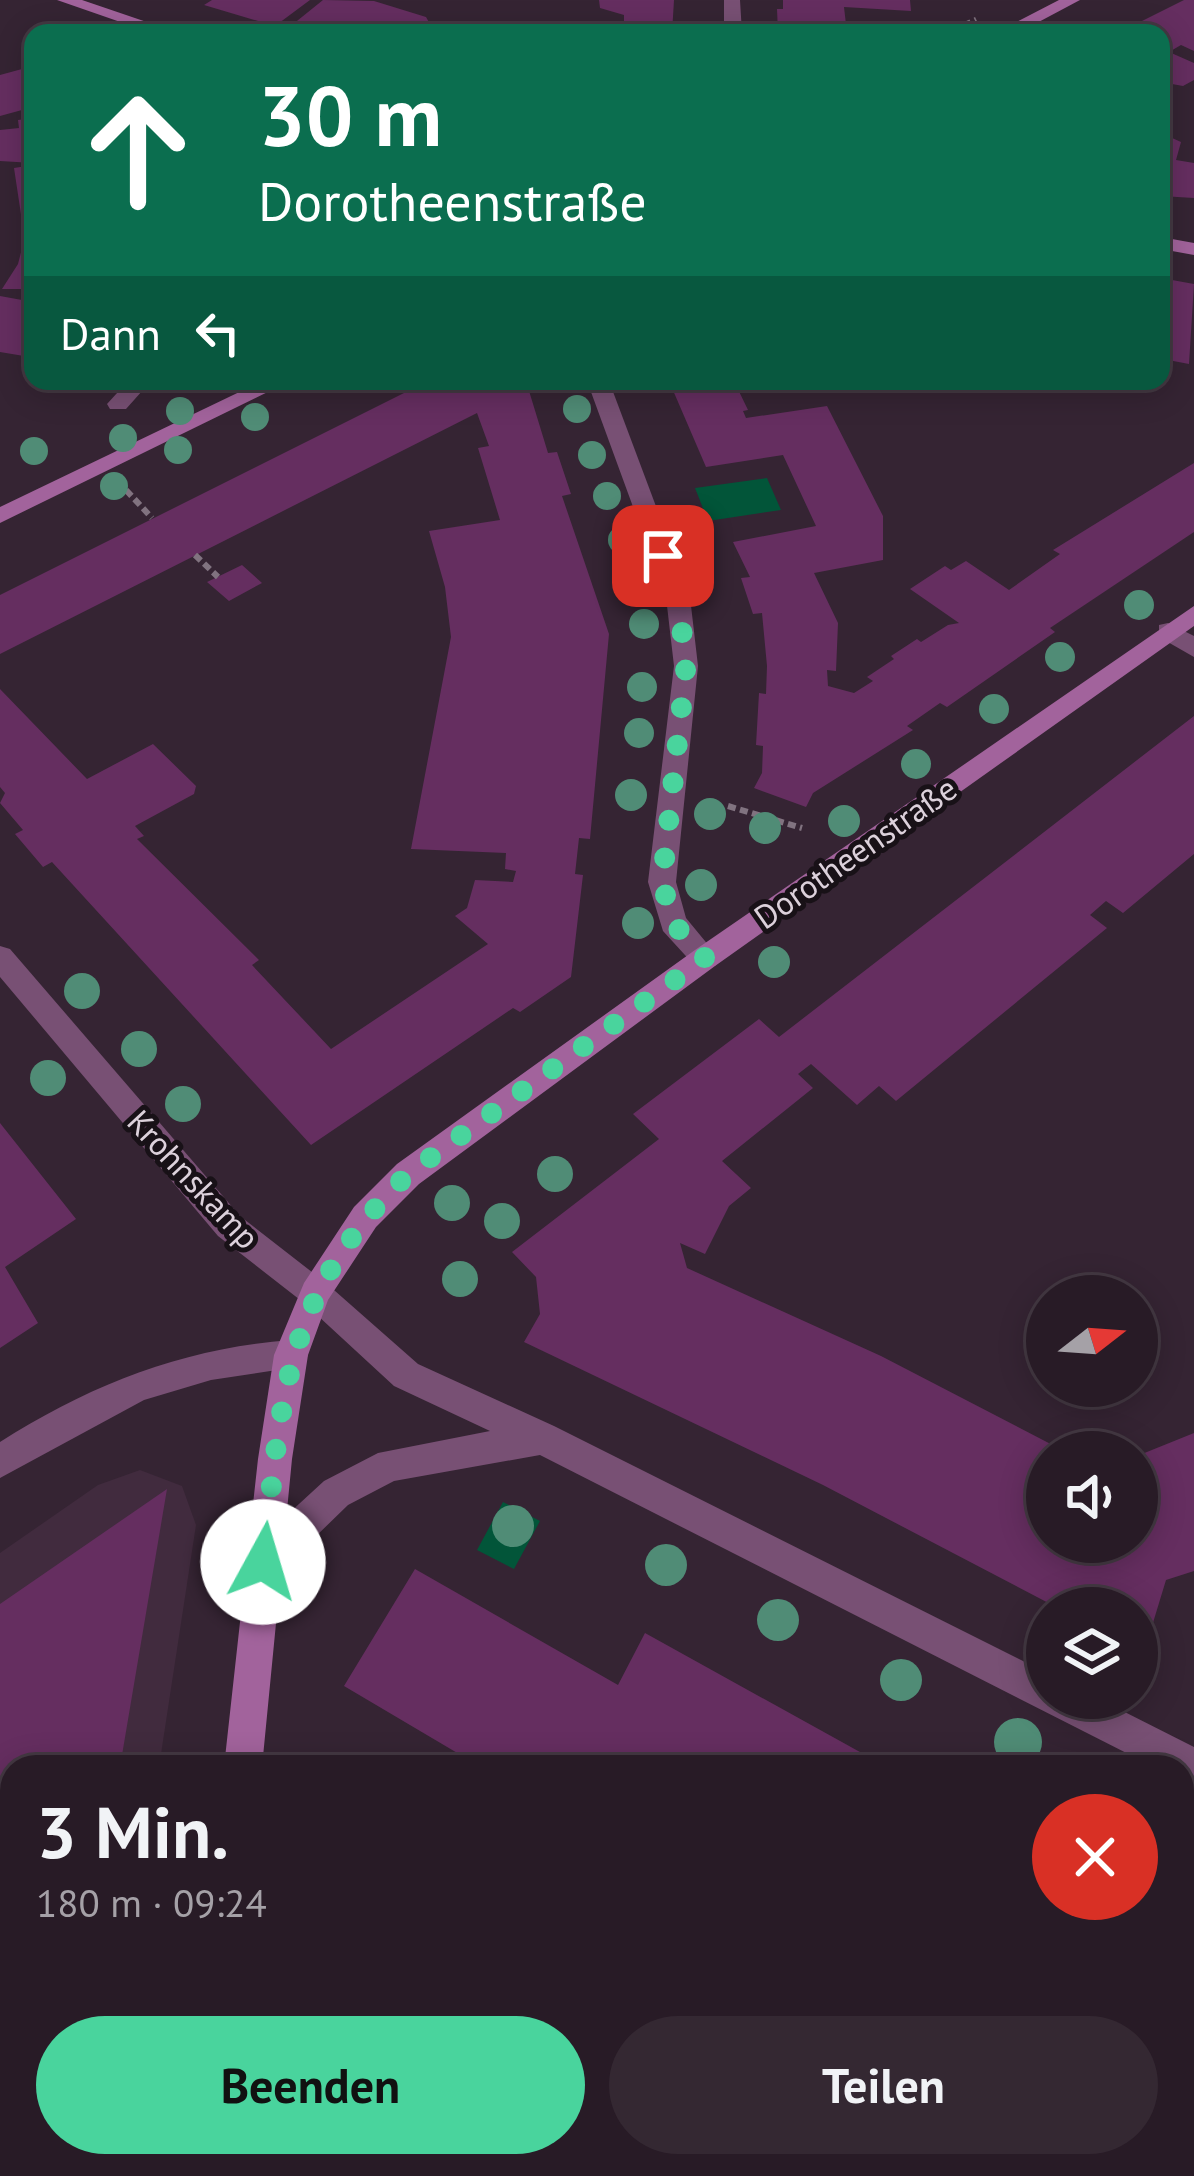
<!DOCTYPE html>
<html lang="de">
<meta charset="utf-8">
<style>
:root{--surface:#281b26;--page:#342832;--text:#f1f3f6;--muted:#a5a1a7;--line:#443943;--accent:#49d49d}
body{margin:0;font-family:"PT Sans",sans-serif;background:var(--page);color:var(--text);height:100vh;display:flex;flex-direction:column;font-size:45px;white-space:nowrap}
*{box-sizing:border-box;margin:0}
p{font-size:39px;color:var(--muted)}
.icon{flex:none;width:66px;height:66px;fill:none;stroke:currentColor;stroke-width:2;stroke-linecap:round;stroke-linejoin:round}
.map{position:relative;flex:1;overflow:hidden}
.drawer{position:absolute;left:0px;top:1755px;width:1194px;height:423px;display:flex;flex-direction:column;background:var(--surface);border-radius:36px 36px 0 0;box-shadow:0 6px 30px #0003,0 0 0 3px var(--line)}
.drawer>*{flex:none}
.banner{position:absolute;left:24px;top:24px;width:1146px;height:366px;border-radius:24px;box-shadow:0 6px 30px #0003,0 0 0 3px var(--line);background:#0b6e4f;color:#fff;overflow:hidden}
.needle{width:78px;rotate:73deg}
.controls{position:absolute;left:1026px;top:1275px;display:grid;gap:24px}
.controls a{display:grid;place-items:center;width:132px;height:132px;border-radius:50%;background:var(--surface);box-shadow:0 6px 30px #0003,0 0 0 3px var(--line);font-size:60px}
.pin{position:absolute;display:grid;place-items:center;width:102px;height:102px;color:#fff;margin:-51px;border-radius:24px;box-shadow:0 6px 18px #0006}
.me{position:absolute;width:132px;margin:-66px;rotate:6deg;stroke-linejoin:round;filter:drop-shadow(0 0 9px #0008)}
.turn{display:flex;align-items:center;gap:42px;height:252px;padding:0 36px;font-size:54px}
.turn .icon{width:156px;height:156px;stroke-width:2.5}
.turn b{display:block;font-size:84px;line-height:102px}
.then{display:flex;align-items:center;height:114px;padding:0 36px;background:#0003;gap:24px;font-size:45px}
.round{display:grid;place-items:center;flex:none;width:126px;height:126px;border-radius:63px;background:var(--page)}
.summary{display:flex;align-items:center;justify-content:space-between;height:204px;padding:0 36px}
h1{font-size:72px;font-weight:800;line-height:90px}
.cta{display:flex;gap:24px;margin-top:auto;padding:24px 36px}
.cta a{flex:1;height:138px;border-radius:72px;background:var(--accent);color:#111;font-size:48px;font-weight:800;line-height:138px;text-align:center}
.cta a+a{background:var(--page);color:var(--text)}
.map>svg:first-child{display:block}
.built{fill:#412b3e}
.green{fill:#025539}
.building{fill:#652e60}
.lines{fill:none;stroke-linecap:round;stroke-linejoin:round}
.path-far1{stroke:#817380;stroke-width:4.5;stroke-dasharray:6 4.5;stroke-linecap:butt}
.path{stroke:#817380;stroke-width:6;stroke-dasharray:8 4.5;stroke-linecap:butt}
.lane{fill:#785074;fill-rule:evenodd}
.street{fill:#785074;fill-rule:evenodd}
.secondary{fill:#a2639c;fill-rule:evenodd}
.tree{fill:#508c76}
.route{stroke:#49d49d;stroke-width:21;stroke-dasharray:0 37.8}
.labels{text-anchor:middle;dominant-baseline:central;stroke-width:10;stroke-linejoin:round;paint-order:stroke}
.street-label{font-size:33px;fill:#dcd1db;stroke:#181117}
</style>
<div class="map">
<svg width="1194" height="2176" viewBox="0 0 1194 2176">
<rect width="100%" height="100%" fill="#352433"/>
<path class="built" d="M 140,1470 L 182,1486 L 196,1525 L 159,1767 L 12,1767 L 12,2166 L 97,2166 L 96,2176 L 0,2176 L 0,1553 L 98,1485 Z"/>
<path class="green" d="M 767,478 L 781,510 L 708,521 L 695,488 Z
M 503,1502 L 540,1521 L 514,1569 L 477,1550 Z"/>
<path class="building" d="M 212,0 L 310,0 L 275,26 L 204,5 Z
M 323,0 L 374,1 L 426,17 L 435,33 L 324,33 L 292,25 Z
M 599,0 L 674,0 L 672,33 L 624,33 L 624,15 L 600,8 Z
M 783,0 L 910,0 L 911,11 L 844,7 L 847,33 L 778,33 L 777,9 L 783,9 Z
M 1184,0 L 1194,0 L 1194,51 L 1181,45 L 1169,52 L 1194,63 L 1194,80 L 1183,86 L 1161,82 L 1161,33 L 1118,33 Z
M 33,66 L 33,107 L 0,116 L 0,75 Z
M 33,118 L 33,163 L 0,161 L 0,130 L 19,128 L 18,120 Z
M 1161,133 L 1181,142 L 1176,160 L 1194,163 L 1194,198 L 1161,196 Z
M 33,165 L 33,220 L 22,221 L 14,168 Z
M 27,229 L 33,229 L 33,289 L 2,289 L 18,264 Z
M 1161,278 L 1194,284 L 1189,364 L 1168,360 L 1167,365 L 1161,364 Z
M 0,296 L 33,302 L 33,345 L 24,356 L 0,352 Z
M 526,381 L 548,453 L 557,452 L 571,494 L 562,496 L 609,634 L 590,839 L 579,838 L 575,874 L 583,875 L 571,977 L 520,1012 L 513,1008 L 311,1145 L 52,862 L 43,867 L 15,834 L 23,830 L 0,803 L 5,793 L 0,787 L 0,689 L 87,779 L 153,744 L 196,786 L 194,794 L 135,826 L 144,836 L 137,839 L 259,960 L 252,965 L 331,1049 L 488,944 L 455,916 L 467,908 L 475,880 L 513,882 L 516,871 L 505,869 L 506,853 L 411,849 L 451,637 L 445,587 L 429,531 L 500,520 L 478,448 L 489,446 L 477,413 L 0,654 L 0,595 L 424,383 Z
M 669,381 L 734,381 L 748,410 L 743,411 L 746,418 L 827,406 L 883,516 L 883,560 L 814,573 L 838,623 L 836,671 L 827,670 L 828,686 L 854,693 L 873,681 L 867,677 L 894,659 L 891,656 L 917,639 L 921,642 L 948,625 L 959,623 L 910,589 L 945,566 L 951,570 L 966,561 L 1009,590 L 1060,554 L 1053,550 L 1194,463 L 1194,532 L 1050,628 L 1055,632 L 947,707 L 940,703 L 907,726 L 913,730 L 813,793 L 806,807 L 754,788 L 762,773 L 763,746 L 756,745 L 759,693 L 766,694 L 767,666 L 762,613 L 753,614 L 741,578 L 750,577 L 733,542 L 816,526 L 783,455 L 706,467 Z
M 242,565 L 262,583 L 229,601 L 207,582 Z
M 1194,716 L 1194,854 L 1123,913 L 1106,901 L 1090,915 L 1107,928 L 896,1101 L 879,1086 L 857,1105 L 811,1064 L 798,1074 L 813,1088 L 722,1161 L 751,1188 L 729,1206 L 705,1254 L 680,1243 L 687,1268 L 881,1356 L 1066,1452 L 1047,1452 L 1047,1542 L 1137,1542 L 1137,1456 L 1194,1433 L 1194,1571 L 1166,1580 L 1145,1649 L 1137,1645 L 1137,1608 L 1058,1608 L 823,1485 L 524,1342 L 540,1314 L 536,1277 L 512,1252 L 659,1139 L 633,1114 L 759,1019 L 779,1037 Z
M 0,1123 L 76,1219 L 5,1267 L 38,1323 L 0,1348 Z
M 167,1489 L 120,1767 L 12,1767 L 12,2001 L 0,2016 L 0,1604 Z
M 415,1569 L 618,1685 L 645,1633 L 887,1767 L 481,1767 L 344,1686 Z
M 1182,1927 L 1194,1934 L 1194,2085 L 1182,2079 Z
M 1194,2089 L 1194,2176 L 1169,2176 L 1172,2166 L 1182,2166 L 1182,2128 Z
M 333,2166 L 607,2166 L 604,2176 L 328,2176 Z"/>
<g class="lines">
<path class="path-far1" d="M 946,33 L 976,19"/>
<path class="path" d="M 126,490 L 152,518
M 195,555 L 218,577
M 728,806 L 802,828"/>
<path class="lane" d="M 1168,623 L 1194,636 L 1194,657 L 1159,637 L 1159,625 Z"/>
<path class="street" d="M 724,0 L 740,0 L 742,33 L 724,33 Z
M 128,381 L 151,381 L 126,409 L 110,409 L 107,404 Z
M 587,381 L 609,381 L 690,597 L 698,666 L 676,882 L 686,918 L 719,958 L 715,966 L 695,966 L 663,931 L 648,882 L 674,666 L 666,597 Z
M 0,946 L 10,949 L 240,1216 L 326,1283 L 418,1364 L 554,1426 L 1047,1673 L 1047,1698 L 1097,1698 L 1194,1747 L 1194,1786 L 1182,1781 L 1182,1767 L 1154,1767 L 540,1455 L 394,1481 L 348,1505 L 276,1575 L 263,1580 L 250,1575 L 245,1562 L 250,1549 L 324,1481 L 378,1453 L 490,1431 L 394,1386 L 304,1303 L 218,1236 L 0,977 Z
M 291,1340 L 303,1344 L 308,1355 L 303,1366 L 211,1380 L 144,1400 L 0,1478 L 0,1442 C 91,1384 184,1348 291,1340 Z"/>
<path class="secondary" d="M 57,0 L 82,0 L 179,33 L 152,33 Z
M 1059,0 L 1080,0 L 1018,33 L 995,33 Z
M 1161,237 L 1194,243 L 1194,255 L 1161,249 Z
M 262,381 L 290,381 L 0,523 L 0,507 Z
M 1194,606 L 1194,626 L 715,966 L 419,1184 L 376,1227 L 328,1300 L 308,1355 L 292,1459 L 262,1767 L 224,1767 L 258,1459 L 274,1355 L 304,1283 L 354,1207 L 397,1164 L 695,950 Z
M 182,2166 L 224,2166 L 224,2176 L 180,2176 Z"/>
</g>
<g class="tree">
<circle cx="577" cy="409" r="14"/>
<circle cx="180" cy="411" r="14"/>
<circle cx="255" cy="417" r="14"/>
<circle cx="123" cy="438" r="14"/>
<circle cx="178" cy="450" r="14"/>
<circle cx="34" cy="451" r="14"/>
<circle cx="592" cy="455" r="14"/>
<circle cx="114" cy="486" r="14"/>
<circle cx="607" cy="496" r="14"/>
<circle cx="622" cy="540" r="14"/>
<circle cx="638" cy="587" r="15"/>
<circle cx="1139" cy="605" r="15"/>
<circle cx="644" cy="624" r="15"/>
<circle cx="1060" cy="657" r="15"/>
<circle cx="642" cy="687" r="15"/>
<circle cx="994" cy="709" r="15"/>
<circle cx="639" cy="733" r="15"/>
<circle cx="916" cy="764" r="15"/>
<circle cx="631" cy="795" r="16"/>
<circle cx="710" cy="814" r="16"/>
<circle cx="844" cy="821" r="16"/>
<circle cx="765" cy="828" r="16"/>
<circle cx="701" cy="885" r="16"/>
<circle cx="638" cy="923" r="16"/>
<circle cx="774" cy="962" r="16"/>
<circle cx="82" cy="991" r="18"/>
<circle cx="139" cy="1049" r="18"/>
<circle cx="48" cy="1078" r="18"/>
<circle cx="183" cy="1104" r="18"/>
<circle cx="555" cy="1174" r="18"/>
<circle cx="452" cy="1203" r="18"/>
<circle cx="502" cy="1221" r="18"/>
<circle cx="460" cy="1279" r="18"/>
<circle cx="513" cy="1526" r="21"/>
<circle cx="666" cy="1565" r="21"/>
<circle cx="778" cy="1620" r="21"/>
<circle cx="901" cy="1680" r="21"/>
<circle cx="1018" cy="1742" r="24"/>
</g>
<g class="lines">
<path class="route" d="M 263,1562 C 282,1398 282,1296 408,1174 L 705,958 L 673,923 L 662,882 L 686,666 L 678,597 L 663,556"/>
</g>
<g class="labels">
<g class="street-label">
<text transform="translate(855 852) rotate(-35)">Dorotheenstraße</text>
<text transform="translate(194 1179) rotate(47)">Krohnskamp</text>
</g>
</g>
</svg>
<div class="controls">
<a><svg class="needle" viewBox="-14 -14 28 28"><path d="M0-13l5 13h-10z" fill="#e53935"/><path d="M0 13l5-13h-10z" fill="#a5a1a7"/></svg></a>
<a><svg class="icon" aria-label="sound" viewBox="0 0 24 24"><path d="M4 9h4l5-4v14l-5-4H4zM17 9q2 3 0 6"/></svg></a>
<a><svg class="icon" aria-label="layers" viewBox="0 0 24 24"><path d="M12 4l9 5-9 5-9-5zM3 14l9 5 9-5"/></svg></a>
</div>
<div class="pin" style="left:663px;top:556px;background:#d93025"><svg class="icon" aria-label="arrive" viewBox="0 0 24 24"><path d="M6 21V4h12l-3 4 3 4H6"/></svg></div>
<svg class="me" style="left:263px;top:1562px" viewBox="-20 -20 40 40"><circle r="19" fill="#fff"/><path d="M0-13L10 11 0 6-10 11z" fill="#49d49d"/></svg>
<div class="banner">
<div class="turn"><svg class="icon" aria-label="ahead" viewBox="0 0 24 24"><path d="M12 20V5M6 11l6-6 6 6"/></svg><div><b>30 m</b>Dorotheenstraße</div></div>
<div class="then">Dann<svg class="icon" aria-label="left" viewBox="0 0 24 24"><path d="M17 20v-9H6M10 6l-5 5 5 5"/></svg></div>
</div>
<section class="drawer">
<div class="summary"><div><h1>3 Min.</h1><p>180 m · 09:24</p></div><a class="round" style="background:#d93025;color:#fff"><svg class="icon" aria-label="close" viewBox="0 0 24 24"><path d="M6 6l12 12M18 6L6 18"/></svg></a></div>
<div class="cta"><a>Beenden</a><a>Teilen</a></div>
</section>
</div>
